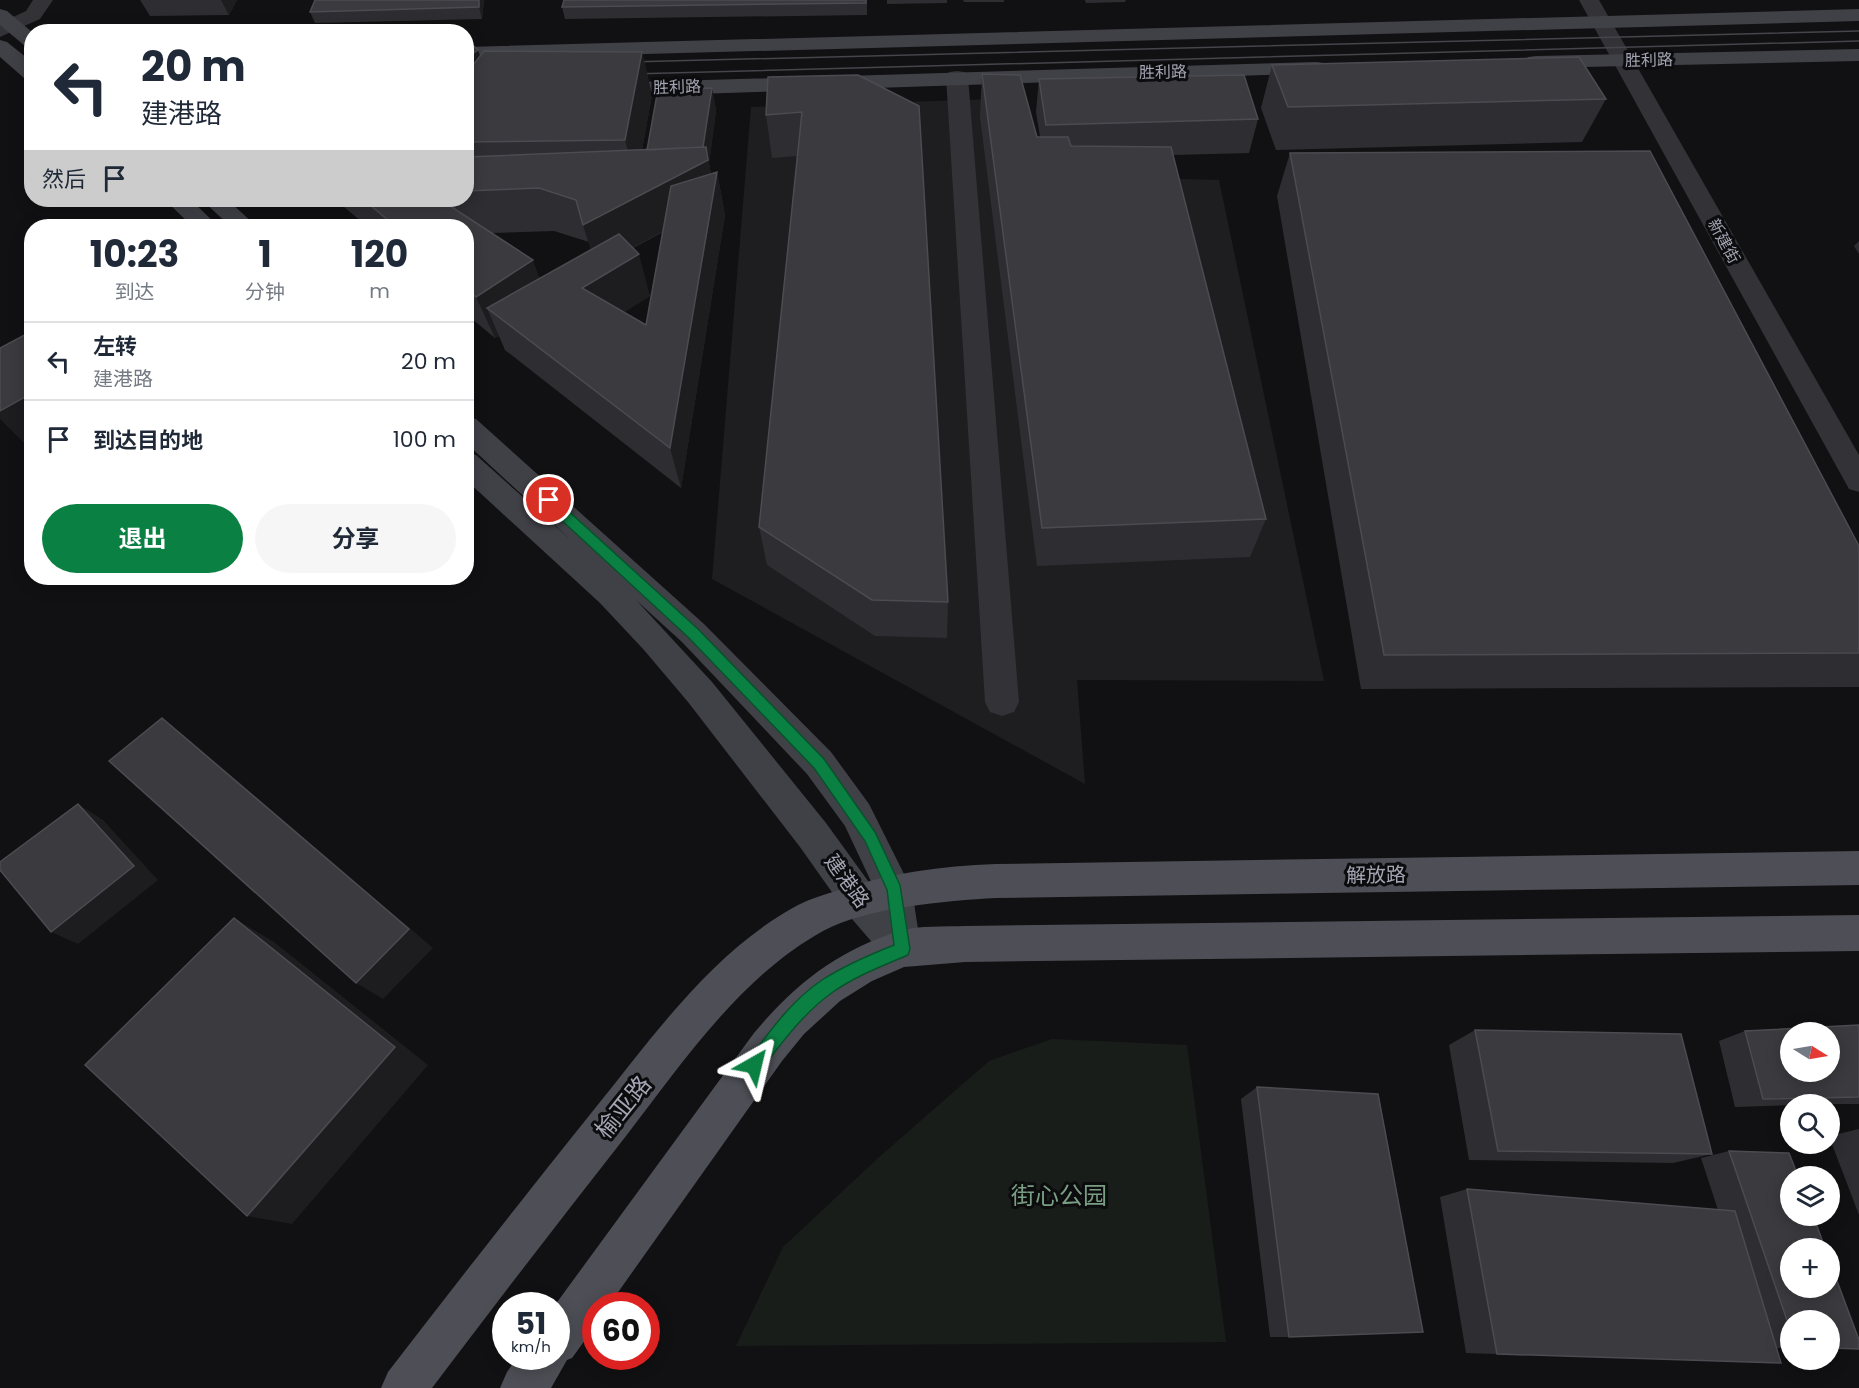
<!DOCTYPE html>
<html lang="zh">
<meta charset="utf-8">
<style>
:root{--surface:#fff;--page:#f6f6f7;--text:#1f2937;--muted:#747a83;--line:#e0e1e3;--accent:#0b8043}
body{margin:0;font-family:Poppins,"Noto Sans SC",sans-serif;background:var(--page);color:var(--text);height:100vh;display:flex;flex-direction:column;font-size:22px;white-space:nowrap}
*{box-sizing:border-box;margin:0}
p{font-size:20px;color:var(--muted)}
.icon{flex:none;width:33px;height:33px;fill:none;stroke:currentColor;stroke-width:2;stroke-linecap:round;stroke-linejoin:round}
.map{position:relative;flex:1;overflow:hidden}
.drawer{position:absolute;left:24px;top:219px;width:450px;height:366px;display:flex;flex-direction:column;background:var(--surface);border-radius:24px;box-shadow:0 3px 15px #0003}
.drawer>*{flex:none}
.guide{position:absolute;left:24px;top:24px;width:450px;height:183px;border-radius:24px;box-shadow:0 3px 15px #0003;background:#fff;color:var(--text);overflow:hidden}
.needle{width:39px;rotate:101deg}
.fabs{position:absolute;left:1780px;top:1022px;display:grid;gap:12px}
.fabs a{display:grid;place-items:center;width:60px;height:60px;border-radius:50%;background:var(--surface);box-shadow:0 3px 15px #0003;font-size:30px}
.speed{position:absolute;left:492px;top:1292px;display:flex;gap:12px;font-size:30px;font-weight:700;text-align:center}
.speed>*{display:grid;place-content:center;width:78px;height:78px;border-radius:50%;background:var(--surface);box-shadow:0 3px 15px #0003;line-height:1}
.speed small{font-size:15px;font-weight:400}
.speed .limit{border:9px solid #d22;background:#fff;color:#111}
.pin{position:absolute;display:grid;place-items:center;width:51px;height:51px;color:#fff;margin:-26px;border:3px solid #fff;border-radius:50%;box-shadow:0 2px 6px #0007}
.me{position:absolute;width:66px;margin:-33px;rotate:37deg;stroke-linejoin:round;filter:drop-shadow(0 0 4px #0008)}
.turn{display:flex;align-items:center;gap:21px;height:126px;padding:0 18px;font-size:27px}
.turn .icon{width:78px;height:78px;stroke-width:2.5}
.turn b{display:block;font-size:42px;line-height:51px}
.then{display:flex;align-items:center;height:57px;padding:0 18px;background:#0003;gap:12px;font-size:22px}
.eta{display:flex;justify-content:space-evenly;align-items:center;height:102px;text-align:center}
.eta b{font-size:36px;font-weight:700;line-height:42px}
.action{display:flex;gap:12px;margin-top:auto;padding:12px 18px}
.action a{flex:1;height:69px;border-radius:36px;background:var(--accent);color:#fff;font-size:24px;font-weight:700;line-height:69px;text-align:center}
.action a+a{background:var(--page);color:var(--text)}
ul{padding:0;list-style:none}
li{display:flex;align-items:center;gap:18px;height:78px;padding:0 18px;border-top:2px solid var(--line)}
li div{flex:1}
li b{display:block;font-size:22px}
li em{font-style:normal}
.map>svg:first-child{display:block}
.built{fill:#1e1d20}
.green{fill:#181d19}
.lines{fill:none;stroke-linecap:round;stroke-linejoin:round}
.street{fill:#323237;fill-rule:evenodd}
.secondary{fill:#404147;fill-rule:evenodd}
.primary{fill:#4e4f56;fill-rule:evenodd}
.tram{stroke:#45464c;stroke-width:1.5}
.wall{fill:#2e2d31;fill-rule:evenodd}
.shaded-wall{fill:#1d1c1f}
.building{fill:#3a3a3f;stroke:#4b4b51;stroke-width:1.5;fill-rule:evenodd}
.route{fill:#0b8043;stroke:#07532c;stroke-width:1.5}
.labels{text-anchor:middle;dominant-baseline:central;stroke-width:6;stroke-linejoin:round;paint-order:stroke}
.far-street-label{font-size:16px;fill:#a3a5b3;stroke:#0c0c0e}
.street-label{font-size:20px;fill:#a3a5b3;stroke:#0c0c0e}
.near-street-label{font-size:24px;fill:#a3a5b3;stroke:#0c0c0e}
.near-park-label{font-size:24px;fill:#7a9e83;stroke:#0c0c0e}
</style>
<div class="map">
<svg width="1859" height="1388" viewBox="0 0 1859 1388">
<rect width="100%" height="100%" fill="#111113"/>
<path class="built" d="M 1025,98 L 1038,175 L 1219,180 L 1324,681 L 1077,680 L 1085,784 L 712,579 L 751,107 Z"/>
<path class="green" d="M 1052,1039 L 1187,1045 L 1226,1342 L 736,1346 L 783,1247 L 878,1158 L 989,1061 Z"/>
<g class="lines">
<path class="street" d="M 33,0 L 53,0 L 40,19 L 0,37 L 0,23 L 26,11 Z
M 1579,0 L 1599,0 L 1859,455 L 1859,492 L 1849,489 Z
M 957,71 L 965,72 L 968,77 L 1019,702 L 1014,712 L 1002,716 L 990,712 L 985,702 L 946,77 L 949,72 Z"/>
<path class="secondary" d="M 0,9 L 7,11 L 32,32 L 32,48 L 25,46 L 0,25 Z
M 1859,9 L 1859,21 L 466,59 L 466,47 Z
M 0,40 L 7,42 L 32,62 L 32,79 L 24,78 L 0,57 Z
M 1859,49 L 1859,61 L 1536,68 L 1528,67 L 1525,62 L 1528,57 L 1536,56 Z
M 1316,62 L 1324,63 L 1327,68 L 1324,73 L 606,97 L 598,95 L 595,90 L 598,85 L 606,83 Z
M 165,200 L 191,200 L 218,226 L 192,226 Z
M 202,200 L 228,200 L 256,226 L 230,226 Z
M 466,416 L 476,419 L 704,624 L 831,752 L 869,804 L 912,890 L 921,949 L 915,962 L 902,967 L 889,962 L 846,912 L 800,847 L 688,702 L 644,650 L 600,603 L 466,480 L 466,452 L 476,455 L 572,541 L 466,443 ZM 637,601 L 682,642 L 807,774 L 845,826 L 876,892 L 826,823 L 712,682 Z"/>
<path class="primary" d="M 1859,851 L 1859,885 L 996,898 C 945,901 868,907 823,931 C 740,977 683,1062 626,1136 C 561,1219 496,1303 432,1388 L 381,1388 L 388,1372 C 455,1285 523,1198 592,1112 C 653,1037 711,952 798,905 C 810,899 823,895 836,891 C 889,873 941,866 996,864 Z
M 1859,915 L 1859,951 L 965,962 L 904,967 L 872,981 L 840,1001 L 804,1034 L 782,1061 L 609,1305 L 596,1305 L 596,1325 L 572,1358 L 567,1360 L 551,1388 L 500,1388 L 507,1372 L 518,1356 L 556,1356 L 555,1305 L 754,1033 C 795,984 838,950 900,931 C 920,925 945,927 965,926 Z"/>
<path class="tram" d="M 628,62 L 1859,31
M 631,74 L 1859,41"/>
</g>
<path class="wall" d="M 140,0 L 237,0 L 229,15 L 150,16 Z
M 315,0 L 484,0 L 482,19 L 315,23 L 310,12 Z
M 867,0 L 867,15 L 565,19 L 562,7 Z
M 887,0 L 947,0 L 947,3 L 887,4 Z
M 963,0 L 1004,0 L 1004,2 L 964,2 Z
M 1085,0 L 1126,0 L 1125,2 L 1086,3 Z
M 466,41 L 480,56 L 642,52 L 652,95 L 642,150 L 647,150 L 712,88 L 716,111 L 709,163 L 711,174 L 717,172 L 725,215 L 681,488 L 505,350 L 499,336 L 495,338 L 466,314 L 466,226 L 367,226 L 344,207 L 341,200 L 466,200 ZM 554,231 L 589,242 L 591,249 L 540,278 L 492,233 ZM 663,232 L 646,325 L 624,312 L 650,296 L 633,248 Z
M 1272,65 L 1606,99 L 1582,142 L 1276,150 L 1261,108 Z
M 982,74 L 1037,137 L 1040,137 L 1036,112 L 1039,79 L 1258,119 L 1249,153 L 1173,155 L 1266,519 L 1250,557 L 1037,566 L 980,117 Z
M 858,75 L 948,602 L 947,638 L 875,636 L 767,565 L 759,527 L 797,156 L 772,158 L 766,115 Z
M 1290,153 L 1859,546 L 1859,687 L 1361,689 L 1277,196 Z
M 1859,241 L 1859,254 L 1854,246 Z
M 1859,1025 L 1859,1104 L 1791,1104 L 1791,1105 L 1735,1107 L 1719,1041 L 1745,1031 Z
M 1475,1030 L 1712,1154 L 1673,1163 L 1469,1160 L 1449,1045 Z
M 1257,1087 L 1289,1337 L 1270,1337 L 1241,1099 Z
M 1859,1129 L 1859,1215 L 1830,1139 L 1830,1136 Z
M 1729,1151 L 1791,1320 L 1791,1348 L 1777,1348 L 1781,1363 L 1466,1353 L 1440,1197 L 1467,1189 L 1718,1210 L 1701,1158 Z"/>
<path class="shaded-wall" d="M 221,0 L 237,0 L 229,15 Z
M 479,0 L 484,0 L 482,19 L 479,7 Z
M 478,50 L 486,73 L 470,84 L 466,74 L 466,58 Z
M 642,52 L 652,95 L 636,183 L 625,140 Z
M 712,88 L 716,111 L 709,163 L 714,191 L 717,172 L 725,215 L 681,488 L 670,448 L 712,205 L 596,267 L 583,225 L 702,156 Z
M 639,254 L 650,296 L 596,330 L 582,288 Z
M 533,260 L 548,302 L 487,308 L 499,336 L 495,338 L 476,297 Z
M 32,393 L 32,442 L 26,445 L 0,419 L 0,411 Z
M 162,718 L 193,743 L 433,948 L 383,999 L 356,983 Z
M 78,804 L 103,820 L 158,880 L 78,944 L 51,932 Z
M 234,918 L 274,942 L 428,1065 L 292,1224 L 247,1216 Z"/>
<path class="building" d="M 315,0 L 479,0 L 479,7 L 310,12 Z
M 564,0 L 866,0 L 866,3 L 562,7 Z
M 466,41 L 468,41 L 478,50 L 466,58 Z
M 484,51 L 642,52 L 625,140 L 466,142 L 466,74 Z
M 1579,57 L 1606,99 L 1288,107 L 1272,65 Z
M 982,74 L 1020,75 L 1037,137 L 1068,137 L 1071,146 L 1171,147 L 1266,519 L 1042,528 Z
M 858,75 L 919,106 L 948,602 L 872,600 L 759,527 L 802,112 L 766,115 L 768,77 Z
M 1244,75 L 1258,119 L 1046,125 L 1039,79 Z
M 712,88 L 703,147 L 647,150 L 658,89 Z
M 706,147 L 708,160 L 583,225 L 576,200 L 539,188 L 466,191 L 466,157 Z
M 1650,151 L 1859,546 L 1859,653 L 1384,655 L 1290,153 Z
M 717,172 L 670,448 L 487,308 L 619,234 L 639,254 L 582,288 L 646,325 L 671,186 Z
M 364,200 L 441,200 L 533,260 L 476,297 L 466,288 L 466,226 L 395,226 Z
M 32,331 L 32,393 L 0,411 L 0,348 Z
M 162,718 L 409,929 L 356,983 L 109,761 Z
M 78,804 L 134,866 L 51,932 L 0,870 L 0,862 Z
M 234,918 L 395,1047 L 247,1216 L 85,1065 Z
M 1859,1025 L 1859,1097 L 1763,1099 L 1745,1031 ZM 1791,1032 L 1830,1032 L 1830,1071 L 1791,1071 Z
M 1475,1030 L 1681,1034 L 1712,1154 L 1498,1151 Z
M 1257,1087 L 1378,1094 L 1423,1332 L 1289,1337 Z
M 1729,1151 L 1789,1153 L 1798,1176 L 1791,1176 L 1791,1215 L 1813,1215 L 1825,1248 L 1791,1248 L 1791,1287 L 1830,1287 L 1830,1262 L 1859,1340 L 1859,1349 L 1830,1348 L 1830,1320 L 1791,1320 L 1791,1332 Z
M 1467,1189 L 1735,1211 L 1781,1363 L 1497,1354 Z"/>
<path class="route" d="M 549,496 L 553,497 L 698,629 L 824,759 L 875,832 L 900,885 L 910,949 L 908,955 C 882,966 856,976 833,992 C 803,1013 782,1043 760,1071 L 754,1074 L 749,1071 L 746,1065 L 749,1059 C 770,1031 792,1000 822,980 C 845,965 869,955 894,945 L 887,890 L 865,841 L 814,768 L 688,637 L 544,504 L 544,497 Z"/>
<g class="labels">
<g class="far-street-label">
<text transform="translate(1649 60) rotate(-1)">胜利路</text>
<text transform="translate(1163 72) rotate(-1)">胜利路</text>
<text transform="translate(677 87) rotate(-2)">胜利路</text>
<text transform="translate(1724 241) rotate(61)">新建街</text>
</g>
<g class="street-label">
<text transform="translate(1376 875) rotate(-1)">解放路</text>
<text transform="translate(847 881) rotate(54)">建港路</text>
</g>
<g class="near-street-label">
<text transform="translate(623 1107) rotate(-51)">榆亚路</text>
</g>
<g class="near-park-label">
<text x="1059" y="1195">街心公园</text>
</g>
</g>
</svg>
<div class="fabs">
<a><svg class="needle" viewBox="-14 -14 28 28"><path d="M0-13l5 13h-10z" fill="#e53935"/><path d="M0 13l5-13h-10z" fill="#747a83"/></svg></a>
<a><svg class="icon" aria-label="search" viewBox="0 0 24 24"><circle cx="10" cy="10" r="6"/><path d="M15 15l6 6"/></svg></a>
<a><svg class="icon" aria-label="layers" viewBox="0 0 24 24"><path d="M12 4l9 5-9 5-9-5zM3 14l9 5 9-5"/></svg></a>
<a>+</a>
<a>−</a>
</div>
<div class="speed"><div>51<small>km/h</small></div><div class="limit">60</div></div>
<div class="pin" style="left:549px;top:500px;background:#d93025"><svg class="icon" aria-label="arrive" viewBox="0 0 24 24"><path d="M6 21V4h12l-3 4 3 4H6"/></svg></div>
<svg class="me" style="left:754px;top:1065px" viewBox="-20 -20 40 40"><path d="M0-17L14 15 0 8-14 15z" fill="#0b8043" stroke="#fff" stroke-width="4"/></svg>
<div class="guide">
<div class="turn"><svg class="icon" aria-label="left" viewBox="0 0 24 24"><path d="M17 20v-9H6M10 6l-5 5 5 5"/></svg><div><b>20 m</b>建港路</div></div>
<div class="then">然后<svg class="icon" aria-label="arrive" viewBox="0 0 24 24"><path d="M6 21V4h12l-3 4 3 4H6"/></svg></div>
</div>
<section class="drawer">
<div class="eta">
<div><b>10:23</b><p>到达</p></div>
<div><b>1</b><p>分钟</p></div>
<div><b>120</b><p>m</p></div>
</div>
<ul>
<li><svg class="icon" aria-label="left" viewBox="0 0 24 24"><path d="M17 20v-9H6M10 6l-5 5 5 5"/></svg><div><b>左转</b><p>建港路</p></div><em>20 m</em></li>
<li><svg class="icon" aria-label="arrive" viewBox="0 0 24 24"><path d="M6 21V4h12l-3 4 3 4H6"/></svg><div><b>到达目的地</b></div><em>100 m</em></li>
</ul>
<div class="action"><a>退出</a><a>分享</a></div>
</section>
</div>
